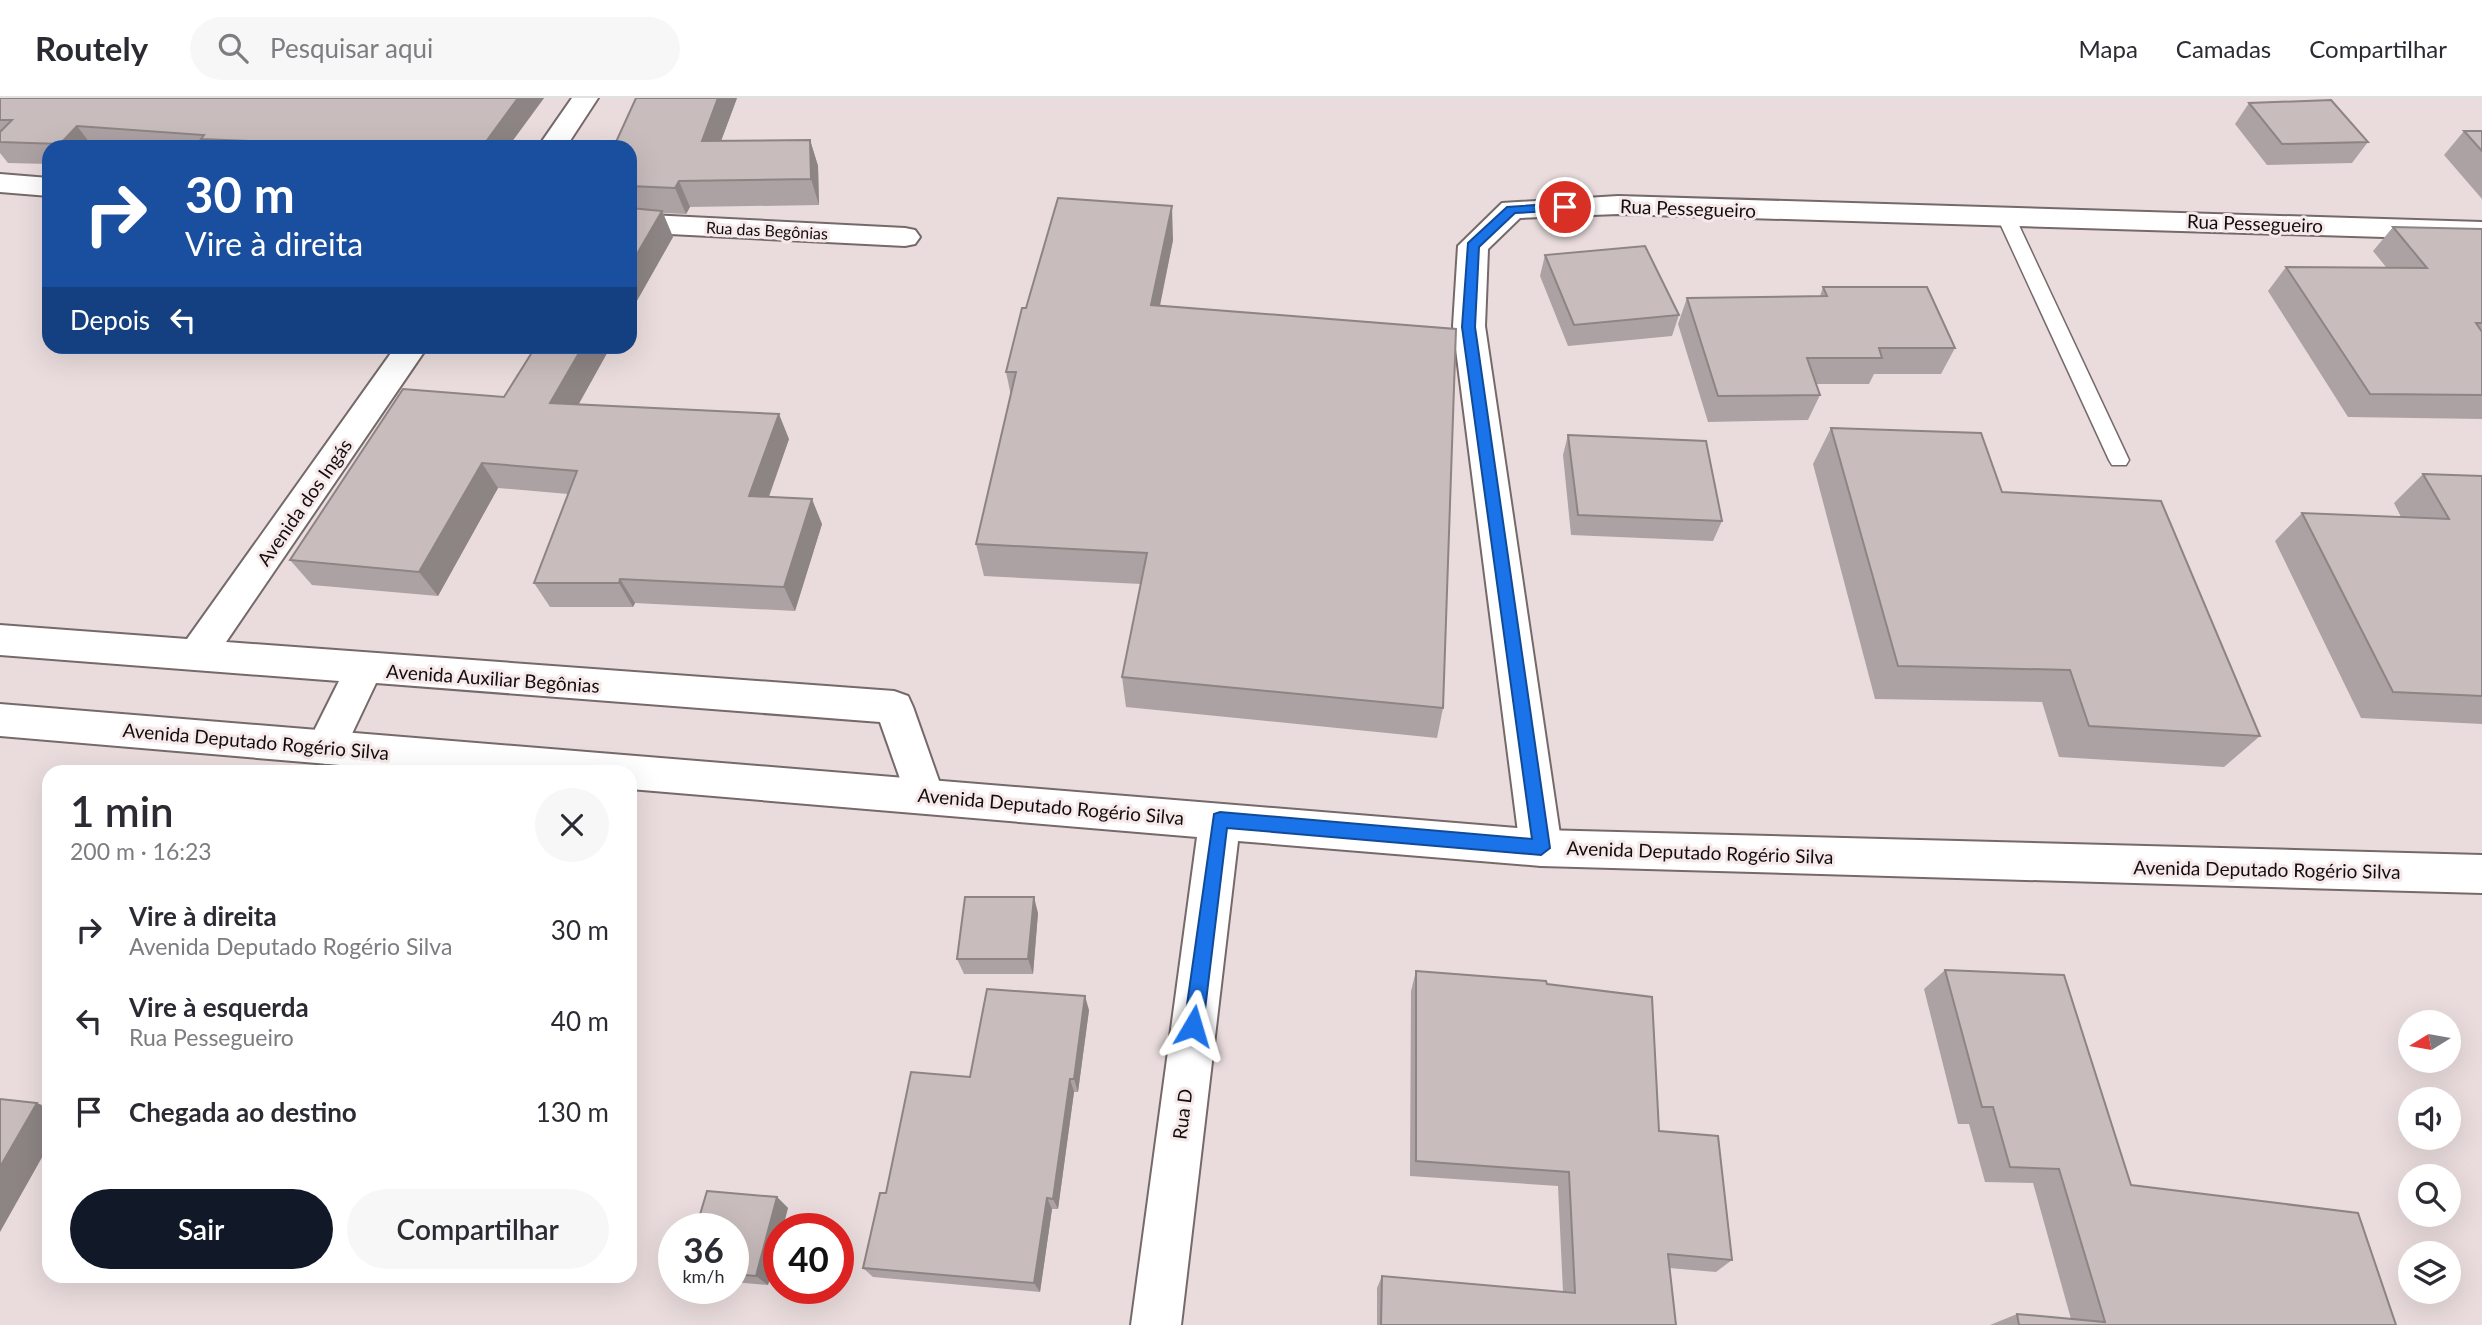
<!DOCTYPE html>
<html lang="pt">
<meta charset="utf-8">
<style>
:root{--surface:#fff;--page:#f7f7f7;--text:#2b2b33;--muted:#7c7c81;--line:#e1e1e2;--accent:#111827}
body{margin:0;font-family:Lato,sans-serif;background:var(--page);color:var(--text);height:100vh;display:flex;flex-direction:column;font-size:26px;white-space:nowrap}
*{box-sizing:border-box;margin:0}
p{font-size:23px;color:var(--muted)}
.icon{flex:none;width:38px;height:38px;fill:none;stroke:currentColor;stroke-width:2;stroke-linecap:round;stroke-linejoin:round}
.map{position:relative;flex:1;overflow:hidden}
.drawer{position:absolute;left:42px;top:667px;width:595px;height:518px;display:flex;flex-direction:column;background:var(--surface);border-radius:21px;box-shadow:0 7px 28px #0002}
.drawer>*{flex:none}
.hud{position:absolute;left:42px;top:42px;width:595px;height:214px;border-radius:21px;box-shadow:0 7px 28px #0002;background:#1a4fa0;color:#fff;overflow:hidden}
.needle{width:46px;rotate:259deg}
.tools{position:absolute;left:2398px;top:912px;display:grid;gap:14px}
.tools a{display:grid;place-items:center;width:63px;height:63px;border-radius:50%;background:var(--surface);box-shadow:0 7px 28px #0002;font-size:35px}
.speed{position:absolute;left:658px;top:1115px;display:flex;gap:14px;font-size:35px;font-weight:700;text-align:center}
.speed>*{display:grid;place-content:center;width:91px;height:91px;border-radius:50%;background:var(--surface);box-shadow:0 7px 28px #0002;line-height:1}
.speed small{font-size:18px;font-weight:400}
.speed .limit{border:10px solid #d22;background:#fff;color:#111}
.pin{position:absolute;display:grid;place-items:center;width:60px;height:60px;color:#fff;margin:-30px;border:4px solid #fff;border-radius:50%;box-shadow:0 2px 7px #0007}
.me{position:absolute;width:77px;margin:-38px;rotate:7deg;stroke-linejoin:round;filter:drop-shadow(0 0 5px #0008)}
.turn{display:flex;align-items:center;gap:24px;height:147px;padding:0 28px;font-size:32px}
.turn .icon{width:91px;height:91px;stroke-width:2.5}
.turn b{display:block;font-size:49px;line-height:60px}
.then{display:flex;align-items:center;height:66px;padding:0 28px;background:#0003;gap:14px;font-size:26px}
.round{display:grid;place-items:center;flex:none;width:74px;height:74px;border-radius:37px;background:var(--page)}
.summary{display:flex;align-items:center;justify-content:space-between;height:119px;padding:0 28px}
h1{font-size:42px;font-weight:600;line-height:52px}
.action{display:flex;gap:14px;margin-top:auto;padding:14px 28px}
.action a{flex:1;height:80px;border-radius:42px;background:var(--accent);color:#fff;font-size:28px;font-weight:600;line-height:80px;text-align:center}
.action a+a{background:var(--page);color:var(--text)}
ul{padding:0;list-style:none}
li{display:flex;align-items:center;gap:21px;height:91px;padding:0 28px}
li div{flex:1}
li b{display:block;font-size:26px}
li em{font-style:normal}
header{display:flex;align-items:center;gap:42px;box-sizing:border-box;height:98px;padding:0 35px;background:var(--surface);border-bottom:2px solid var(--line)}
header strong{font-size:33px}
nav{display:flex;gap:38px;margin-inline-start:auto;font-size:24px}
.search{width:490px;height:63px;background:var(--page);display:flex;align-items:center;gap:18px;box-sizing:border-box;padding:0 24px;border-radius:38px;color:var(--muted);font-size:26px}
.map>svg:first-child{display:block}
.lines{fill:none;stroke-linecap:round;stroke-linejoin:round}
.service-casing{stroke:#756969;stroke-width:3}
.minor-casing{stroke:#756969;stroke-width:4}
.tertiary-casing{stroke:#756969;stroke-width:4}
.service{fill:#fff;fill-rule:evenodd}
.minor{fill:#fff;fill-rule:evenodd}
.tertiary{fill:#fff;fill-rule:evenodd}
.wall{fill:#ada2a3}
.shaded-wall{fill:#8d8484}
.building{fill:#c9bcbd;stroke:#8d8484;stroke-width:2}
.route{fill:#1a73e8;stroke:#114b97;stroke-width:2}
.labels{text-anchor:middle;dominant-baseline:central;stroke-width:6;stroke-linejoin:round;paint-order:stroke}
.far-street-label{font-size:16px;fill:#120e0e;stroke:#f7e9ea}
.street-label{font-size:19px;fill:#120e0e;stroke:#f7e9ea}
</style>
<header>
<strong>Routely</strong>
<div class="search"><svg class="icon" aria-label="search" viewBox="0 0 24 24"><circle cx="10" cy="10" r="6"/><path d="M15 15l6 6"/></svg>Pesquisar aqui</div>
<nav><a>Mapa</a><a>Camadas</a><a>Compartilhar</a></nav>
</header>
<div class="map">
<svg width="2482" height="1227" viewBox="0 0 2482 1227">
<rect width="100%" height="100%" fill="#eadcdd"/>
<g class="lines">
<g class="service-casing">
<path id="service" d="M 2007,116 L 2016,121 L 2129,362 L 2126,367 L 2112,367 L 2109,362 L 1998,121 Z"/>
</g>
<g class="minor-casing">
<path id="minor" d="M 572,0 L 598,0 L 566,49 L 538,49 Z
M 0,76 L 49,80 L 49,98 L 0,94 Z
M 1618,98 L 2482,124 L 2482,142 L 1618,116 L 1520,120 L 1488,151 L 1485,228 L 1562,750 L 1556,763 L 1541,768 L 1526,763 L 1520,750 L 1453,228 L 1458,148 L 1502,105 Z
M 630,116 L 905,130 L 915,132 L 920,139 L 915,146 L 905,148 L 630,134 Z
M 396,248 L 428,248 L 226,544 L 894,593 L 908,598 L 913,609 L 944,697 L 938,709 L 924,714 L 910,709 L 880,624 L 376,585 L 340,661 L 326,666 L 312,661 L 306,649 L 339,583 L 0,557 L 0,527 L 187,541 Z"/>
</g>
<g class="tertiary-casing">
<path id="tertiary" d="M 0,606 L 1541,732 L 2482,757 L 2482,795 L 1541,768 L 1238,743 L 1181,1227 L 1131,1227 L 1197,739 L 630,691 L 630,674 L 422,674 L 0,638 Z"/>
</g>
<use href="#service" class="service"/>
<use href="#minor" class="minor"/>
<use href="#tertiary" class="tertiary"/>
</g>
<path class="wall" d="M 0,0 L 544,0 L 508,49 L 49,49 L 49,66 L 8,65 L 0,55 Z
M 636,0 L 737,0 L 721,43 L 810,42 L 818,68 L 819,107 L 690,109 L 686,116 L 663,115 L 673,139 L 630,215 L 630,49 L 616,44 Z
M 2249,5 L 2368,44 L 2352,65 L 2267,67 L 2235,26 Z
M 2464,33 L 2482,33 L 2482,101 L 2444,57 Z
M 2393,129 L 2482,131 L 2482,321 L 2348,319 L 2268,193 L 2286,169 L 2386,169 L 2373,153 Z
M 1173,142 L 1160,208 L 1443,610 L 1437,640 L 1126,609 L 1122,579 L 1141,486 L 984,478 L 976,446 L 1011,298 L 1006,274 L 1026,210 Z
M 1545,157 L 1679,217 L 1672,238 L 1568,248 L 1540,178 Z
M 1823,189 L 1955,250 L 1941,276 L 1874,276 L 1869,286 L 1816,286 L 1820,297 L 1808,322 L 1708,324 L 1678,226 L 1687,200 L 1820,198 Z
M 611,248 L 578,306 L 789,341 L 769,399 L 822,426 L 795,513 L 635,505 L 633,509 L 550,509 L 534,485 L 568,396 L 498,390 L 438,498 L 312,487 L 290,462 L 504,299 Z
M 1831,330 L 2002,394 L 2260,638 L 2224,669 L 2059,659 L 2042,604 L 1875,601 L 1813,366 Z
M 1568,337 L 1722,423 L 1713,443 L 1571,437 L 1563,357 Z
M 2423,376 L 2482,378 L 2482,626 L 2361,620 L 2275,443 L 2302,415 L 2401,419 L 2394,405 Z
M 1038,815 L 1033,876 L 964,876 L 957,861 Z
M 1945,872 L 2131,1087 L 2396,1227 L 1990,1227 L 2017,1216 L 2071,1221 L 2033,1085 L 1985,1084 L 1969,1026 L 1958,1026 L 1924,891 Z
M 1416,873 L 1547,886 L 1659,1033 L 1732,1162 L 1716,1174 L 1669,1170 L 1676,1227 L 1377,1227 L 1377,1190 L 1382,1178 L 1563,1194 L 1558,1088 L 1410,1078 L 1411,893 Z
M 1089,912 L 1078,994 L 1074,994 L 1058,1111 L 1052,1111 L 1040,1194 L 873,1179 L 863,1170 L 886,1095 L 970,979 Z
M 777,1099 L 788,1110 L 779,1130 L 779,1147 L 768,1187 L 733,1184 L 733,1130 Z"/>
<path class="shaded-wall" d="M 518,0 L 544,0 L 508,49 L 482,49 Z
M 718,0 L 737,0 L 711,70 L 702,43 Z
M 77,28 L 93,49 L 62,49 L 60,46 Z
M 810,42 L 818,68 L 819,107 L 811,81 Z
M 679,83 L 690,109 L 686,116 L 675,90 Z
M 1172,108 L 1173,142 L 1153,241 L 1151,207 Z
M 662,113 L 673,139 L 630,215 L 630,168 Z
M 583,248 L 611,248 L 565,331 L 550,305 Z
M 779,316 L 789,341 L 760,423 L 749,398 Z
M 482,365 L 498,390 L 438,498 L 419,474 Z
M 812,401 L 822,426 L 795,513 L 784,489 Z
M 620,481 L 635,505 L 633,509 L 619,485 Z
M 1034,799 L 1038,815 L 1033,876 L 1028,861 Z
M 1085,898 L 1089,912 L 1078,994 L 1074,981 Z
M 1070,981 L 1074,994 L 1058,1111 L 1053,1101 Z
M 37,1005 L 49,1010 L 49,1047 L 0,1134 L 0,1069 Z
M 777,1099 L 788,1110 L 783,1130 L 779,1130 L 779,1147 L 768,1187 L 756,1178 Z
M 1047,1100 L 1052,1111 L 1040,1194 L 1034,1185 Z"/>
<path class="building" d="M 0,0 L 518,0 L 482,49 L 293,49 L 296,45 L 201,41 L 204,37 L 77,28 L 60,46 L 0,44 L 0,34 L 12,22 L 0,22 Z
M 636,0 L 718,0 L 702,43 L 810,42 L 811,81 L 679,83 L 675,90 L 630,88 L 630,49 L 579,49 L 580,45 L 616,44 Z
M 2331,2 L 2368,44 L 2282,46 L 2249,5 Z
M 2464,33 L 2482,33 L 2482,53 Z
M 1058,100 L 1172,108 L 1151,207 L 1456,231 L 1443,610 L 1122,579 L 1147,455 L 976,446 L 1016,274 L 1006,274 L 1022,210 L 1026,210 Z
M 630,110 L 662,113 L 630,168 Z
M 2393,129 L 2482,131 L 2482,225 L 2476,225 L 2482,234 L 2482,297 L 2370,296 L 2286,169 L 2427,170 Z
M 1645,148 L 1679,217 L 1574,227 L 1545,157 Z
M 1823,189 L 1927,189 L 1955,250 L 1879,250 L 1882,260 L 1807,260 L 1820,297 L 1718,298 L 1687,200 L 1827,198 Z
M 536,248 L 583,248 L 550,305 L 779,316 L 749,398 L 812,401 L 784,489 L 620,481 L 619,485 L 534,485 L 577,373 L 482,365 L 419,474 L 290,462 L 403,291 L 504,299 Z
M 1831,330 L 1981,335 L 2002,394 L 2161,403 L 2260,638 L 2089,628 L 2070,572 L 1898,568 Z
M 1568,337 L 1706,343 L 1722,423 L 1578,417 Z
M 2423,376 L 2482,378 L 2482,598 L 2393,594 L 2302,415 L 2449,421 Z
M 965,799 L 1034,799 L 1028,861 L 957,861 Z
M 1945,872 L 2064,877 L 2131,1087 L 2358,1115 L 2396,1227 L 2019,1227 L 2017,1216 L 2105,1224 L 2059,1071 L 2010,1069 L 1993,1009 L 1982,1009 Z
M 1416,873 L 1546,883 L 1547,886 L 1652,899 L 1659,1033 L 1718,1038 L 1732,1162 L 1668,1156 L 1676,1227 L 1381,1227 L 1382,1178 L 1575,1195 L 1569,1074 L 1416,1063 Z
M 987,891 L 1085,898 L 1074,981 L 1070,981 L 1053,1101 L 1047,1100 L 1034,1185 L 863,1170 L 880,1095 L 886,1095 L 911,974 L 970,979 Z
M 0,1001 L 37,1005 L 0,1069 Z
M 707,1093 L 777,1099 L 756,1178 L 733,1176 L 733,1130 L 696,1130 Z"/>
<path class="route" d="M 1565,105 L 1571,109 L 1569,112 L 1515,115 L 1479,149 L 1475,229 L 1550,750 L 1541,757 L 1227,730 L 1203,928 L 1200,935 L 1193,937 L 1187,935 L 1184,928 L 1214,716 L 1220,714 L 1532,741 L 1462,229 L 1468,145 L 1507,109 Z"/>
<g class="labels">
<g class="far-street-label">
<text transform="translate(767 132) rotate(3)">Rua das Begônias</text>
</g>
<g class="street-label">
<text transform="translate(1688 110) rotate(2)">Rua Pessegueiro</text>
<text transform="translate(2255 125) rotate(2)">Rua Pessegueiro</text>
<text transform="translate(304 404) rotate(-55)">Avenida dos Ingás</text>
<text transform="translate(493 580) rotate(4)">Avenida Auxiliar Begônias</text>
<text transform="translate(256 643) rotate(5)">Avenida Deputado Rogério Silva</text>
<text transform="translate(1051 708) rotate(5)">Avenida Deputado Rogério Silva</text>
<text transform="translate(1700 754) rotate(2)">Avenida Deputado Rogério Silva</text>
<text transform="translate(2267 771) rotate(1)">Avenida Deputado Rogério Silva</text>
<text transform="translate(1182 1016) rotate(-83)">Rua D</text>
</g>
</g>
</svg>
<div class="tools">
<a><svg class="needle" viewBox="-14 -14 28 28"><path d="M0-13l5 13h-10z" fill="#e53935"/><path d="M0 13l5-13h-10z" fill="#7c7c81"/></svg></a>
<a><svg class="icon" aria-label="sound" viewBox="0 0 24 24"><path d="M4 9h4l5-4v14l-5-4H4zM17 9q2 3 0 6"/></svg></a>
<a><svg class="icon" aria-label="search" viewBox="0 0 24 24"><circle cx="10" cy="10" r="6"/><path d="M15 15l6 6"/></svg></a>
<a><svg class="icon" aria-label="layers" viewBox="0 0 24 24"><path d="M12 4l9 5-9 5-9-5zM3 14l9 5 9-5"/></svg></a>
</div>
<div class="speed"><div>36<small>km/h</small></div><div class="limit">40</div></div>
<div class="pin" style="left:1565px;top:109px;background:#d93025"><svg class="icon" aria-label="arrive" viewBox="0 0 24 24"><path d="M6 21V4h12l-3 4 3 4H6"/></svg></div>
<svg class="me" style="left:1193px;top:928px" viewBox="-20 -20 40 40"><path d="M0-17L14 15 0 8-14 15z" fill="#1a73e8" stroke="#fff" stroke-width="4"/></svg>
<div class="hud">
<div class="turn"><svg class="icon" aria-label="right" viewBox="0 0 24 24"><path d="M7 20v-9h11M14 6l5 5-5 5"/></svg><div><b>30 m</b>Vire à direita</div></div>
<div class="then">Depois<svg class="icon" aria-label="left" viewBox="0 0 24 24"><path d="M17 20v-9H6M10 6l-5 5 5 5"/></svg></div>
</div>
<section class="drawer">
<div class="summary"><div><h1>1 min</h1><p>200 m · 16:23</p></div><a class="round"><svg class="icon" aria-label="close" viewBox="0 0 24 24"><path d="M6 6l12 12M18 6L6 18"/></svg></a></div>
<ul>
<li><svg class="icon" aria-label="right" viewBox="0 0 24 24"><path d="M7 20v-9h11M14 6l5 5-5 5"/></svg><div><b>Vire à direita</b><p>Avenida Deputado Rogério Silva</p></div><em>30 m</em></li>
<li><svg class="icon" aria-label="left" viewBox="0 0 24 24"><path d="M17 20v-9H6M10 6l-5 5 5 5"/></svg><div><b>Vire à esquerda</b><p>Rua Pessegueiro</p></div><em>40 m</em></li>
<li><svg class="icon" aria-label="arrive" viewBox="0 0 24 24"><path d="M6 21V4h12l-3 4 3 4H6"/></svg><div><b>Chegada ao destino</b></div><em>130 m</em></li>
</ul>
<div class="action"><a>Sair</a><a>Compartilhar</a></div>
</section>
</div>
